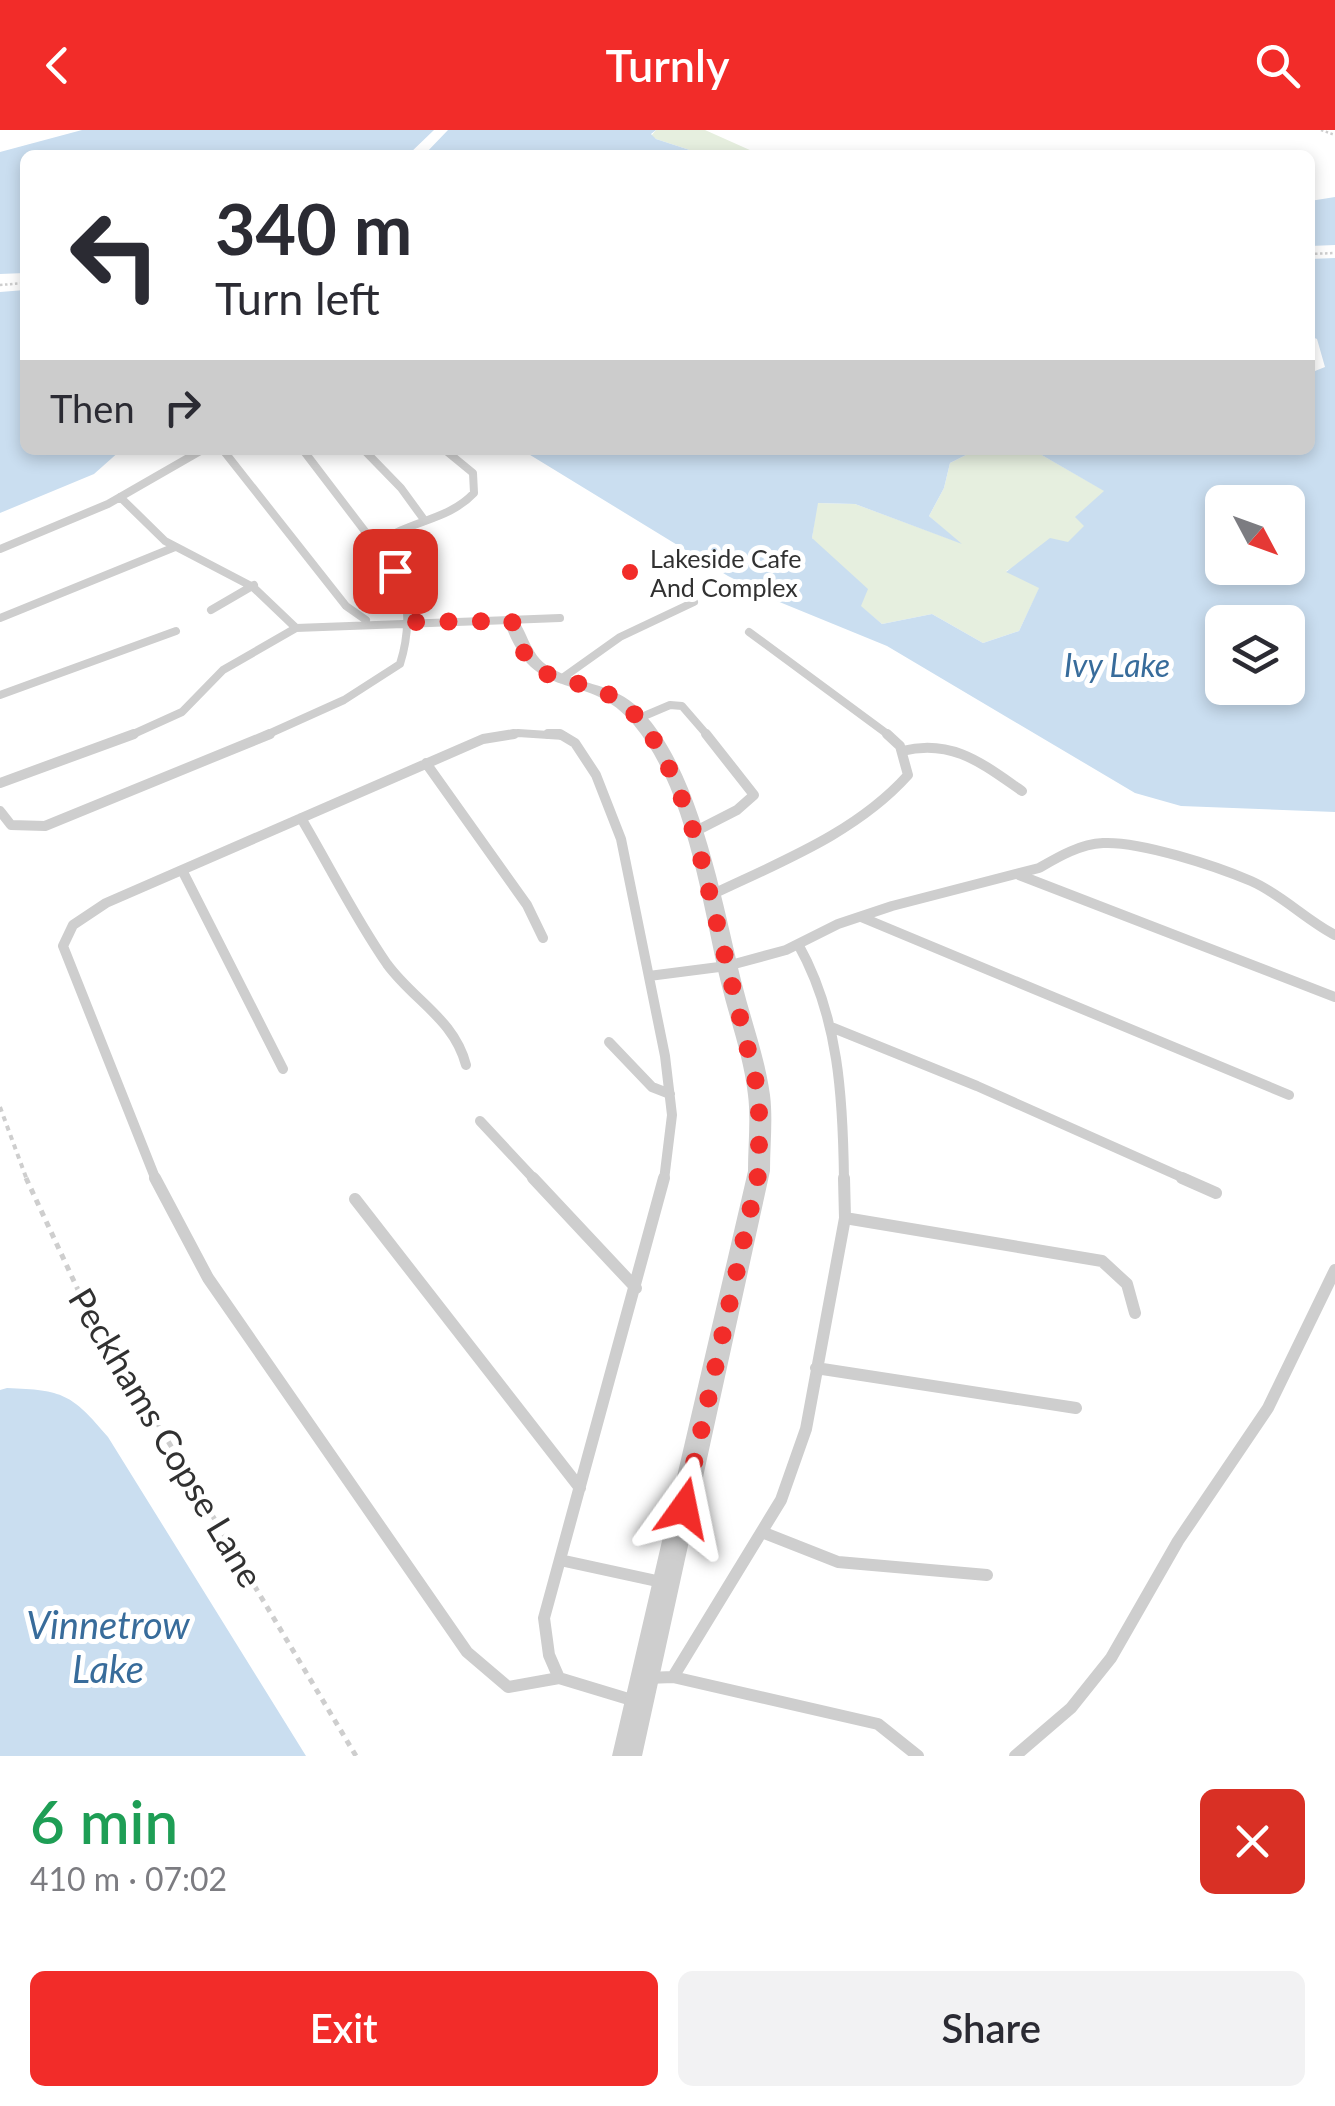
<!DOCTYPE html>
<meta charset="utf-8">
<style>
:root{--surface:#fff;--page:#f2f2f3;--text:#2b2b33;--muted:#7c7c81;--accent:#f22c29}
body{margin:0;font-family:Lato,sans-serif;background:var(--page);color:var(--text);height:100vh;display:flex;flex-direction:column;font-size:38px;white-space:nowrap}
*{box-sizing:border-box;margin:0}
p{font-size:32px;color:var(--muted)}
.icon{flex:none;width:55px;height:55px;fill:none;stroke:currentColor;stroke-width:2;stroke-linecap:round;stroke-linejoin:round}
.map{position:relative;height:1626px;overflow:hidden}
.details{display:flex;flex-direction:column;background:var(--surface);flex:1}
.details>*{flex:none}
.banner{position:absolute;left:20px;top:20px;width:1295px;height:305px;border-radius:15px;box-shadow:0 5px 15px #0003;background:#fff;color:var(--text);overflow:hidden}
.needle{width:65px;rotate:131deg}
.fabs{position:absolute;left:1205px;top:355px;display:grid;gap:20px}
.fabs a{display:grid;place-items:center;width:100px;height:100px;border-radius:15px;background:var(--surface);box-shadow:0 5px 15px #0003;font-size:50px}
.pin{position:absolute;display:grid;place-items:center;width:85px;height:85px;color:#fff;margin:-42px;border-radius:20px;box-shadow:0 5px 15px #0006}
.me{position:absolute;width:110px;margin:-55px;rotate:12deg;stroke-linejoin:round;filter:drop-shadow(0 0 8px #0008)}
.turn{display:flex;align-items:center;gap:35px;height:210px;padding:0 30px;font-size:45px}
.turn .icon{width:130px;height:130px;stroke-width:2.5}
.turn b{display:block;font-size:70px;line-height:85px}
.then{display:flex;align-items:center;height:95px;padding:0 30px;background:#0003;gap:20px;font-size:38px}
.round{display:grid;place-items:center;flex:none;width:105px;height:105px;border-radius:15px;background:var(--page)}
.headline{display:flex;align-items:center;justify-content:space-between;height:170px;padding:0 30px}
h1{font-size:60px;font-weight:600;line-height:75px;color:#1e9e55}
.primary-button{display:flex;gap:20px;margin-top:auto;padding:20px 30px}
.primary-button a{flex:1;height:115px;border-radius:15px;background:var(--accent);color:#fff;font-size:40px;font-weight:600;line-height:115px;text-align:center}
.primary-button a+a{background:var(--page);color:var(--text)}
header{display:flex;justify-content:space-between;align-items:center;height:130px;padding:0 30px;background:var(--accent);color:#fff;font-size:45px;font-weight:600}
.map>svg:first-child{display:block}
.green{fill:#e6efdf}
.water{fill:#cadef0;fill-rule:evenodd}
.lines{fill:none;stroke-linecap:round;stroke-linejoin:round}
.path-far2{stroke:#cecece;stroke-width:2.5;stroke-dasharray:2.5 2.5;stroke-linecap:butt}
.path-far1{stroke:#cecece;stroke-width:4;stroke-dasharray:5 5;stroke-linecap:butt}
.path{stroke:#cecece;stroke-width:5;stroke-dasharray:6 6;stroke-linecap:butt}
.service-far2{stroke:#cecece;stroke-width:8}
.service-far1{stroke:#cecece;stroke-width:10}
.service{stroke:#cecece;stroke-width:12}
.minor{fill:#cecece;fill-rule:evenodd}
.route{stroke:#f22c29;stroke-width:18;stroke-dasharray:0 32.4}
.poi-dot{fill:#f22c29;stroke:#fff;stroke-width:4}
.labels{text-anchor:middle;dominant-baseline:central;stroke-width:10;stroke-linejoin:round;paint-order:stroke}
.far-poi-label{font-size:25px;fill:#313131;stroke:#fff;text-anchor:start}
.water-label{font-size:32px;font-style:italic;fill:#386c9b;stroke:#fff}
.near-street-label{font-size:35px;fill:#313131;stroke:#fff}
.near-water-label{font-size:38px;font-style:italic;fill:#386c9b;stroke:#fff}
</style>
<header><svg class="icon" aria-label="back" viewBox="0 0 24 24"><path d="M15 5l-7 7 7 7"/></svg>Turnly<svg class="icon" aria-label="search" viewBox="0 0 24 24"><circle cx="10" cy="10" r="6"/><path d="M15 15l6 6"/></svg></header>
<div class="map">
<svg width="1335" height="1626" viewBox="0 0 1335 1626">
<rect width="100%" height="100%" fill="#fff"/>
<path class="green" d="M 656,0 L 705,0 L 761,25 L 705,25 L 656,9 L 651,6 Z
M 976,320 L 1033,320 L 1105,361 L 1076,387 L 1085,396 L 1068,413 L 1006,441 L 1040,457 L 1019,501 L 983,513 L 932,484 L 882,494 L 860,476 L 812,408 L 817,373 L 855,374 L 958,412 L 929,386 L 944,358 L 950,333 Z"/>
<path class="water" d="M 82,0 L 434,0 L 408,25 L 25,25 L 25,143 L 0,144 L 0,22 Z
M 448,0 L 656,0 L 651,4 L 656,9 L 705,25 L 424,25 Z
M 1335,67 L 1335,115 L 1310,116 L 1310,71 Z
M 1335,128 L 1335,682 L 1181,676 L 1135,663 L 887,516 L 777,471 L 728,446 L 522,320 L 976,320 L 950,333 L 944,358 L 929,386 L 962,414 L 855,374 L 818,373 L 812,408 L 868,459 L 861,476 L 882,494 L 932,484 L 983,513 L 1019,501 L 1039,458 L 1006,442 L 1050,408 L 1068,412 L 1084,396 L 1075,387 L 1104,361 L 1033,320 L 1310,320 L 1310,243 L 1325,237 L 1317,209 L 1310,206 L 1310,129 ZM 1222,372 L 1288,372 L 1288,438 L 1222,438 ZM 1222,492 L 1288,492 L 1288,558 L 1222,558 Z
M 25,160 L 25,320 L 121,320 L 94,344 L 0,383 L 0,162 Z
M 7,1258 C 63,1260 72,1264 108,1307 L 306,1626 L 0,1626 L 0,1260 Z"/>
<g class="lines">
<path class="path-far2" d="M 1321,0 L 1335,5
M 1310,124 L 1335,123
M 0,155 L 25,153"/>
<path class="path-far1" d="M 0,977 L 27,1050"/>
<path class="path" d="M 26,1048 L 79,1162 L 356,1626"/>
<path class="service-far2" d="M 223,320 L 346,476 L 366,490
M 303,320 L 380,421
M 364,320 L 401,358 L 425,391
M 120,367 L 165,411 L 253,457 L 296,498
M 0,419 L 108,374 L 202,320
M 211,480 L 254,455
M 0,488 L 175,417
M 749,502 L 890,606
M 561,549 L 620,507 L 694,472
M 0,565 L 176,501
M 637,589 L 670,575 L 682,576 L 708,606
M 129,606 L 182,582 L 223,540 L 296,498 L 560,488
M 264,606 L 344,570 L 400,534 C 408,509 412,471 398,448 C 392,436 380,427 380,413 C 409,390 448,391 474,363 L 473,343 L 445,320
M 499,606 L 518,603 L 564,606"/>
<path class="service-far1" d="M 548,604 L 560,604 L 575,613 L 596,645 L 621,709 L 665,926 L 672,985 L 664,1050
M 902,621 C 952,608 983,634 1022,661
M 426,633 L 527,775 L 543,808
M 0,653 L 134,604
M 0,681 L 11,695 L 45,696 L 270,604
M 301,688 C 330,737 355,788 387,834 C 414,871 454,889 466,935
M 694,702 L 737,680 L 754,665 L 706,604
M 182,740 L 283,939
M 1019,745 L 1335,867
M 711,765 C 780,732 856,703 908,645 L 900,616 L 887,604
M 861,787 L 1289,965
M 798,814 C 839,887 843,968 844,1050
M 649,846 L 727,836 L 786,820 L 838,794 L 892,776 L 1039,738 C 1058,727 1080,714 1103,713 C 1140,711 1216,736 1251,751 C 1281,764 1306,790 1335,805
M 831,897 L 977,956 L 1188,1050
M 609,912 L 652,957 L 670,964
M 480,991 L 535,1050
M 156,1050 L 63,816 L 73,795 L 106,773 L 483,609 L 514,604"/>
<path class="service" d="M 155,1048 L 208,1148 L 467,1522 L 508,1557 L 559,1548
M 533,1048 L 636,1158
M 1182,1048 L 1216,1063
M 355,1069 L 580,1358
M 845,1088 L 1102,1131 L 1127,1154 L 1135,1183
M 816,1238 L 1076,1278
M 762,1402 L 838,1432 L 987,1445
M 560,1430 L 666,1453
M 673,1547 L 781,1370 L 806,1299 L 845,1088 L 844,1048
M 559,1548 L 635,1571
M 559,1548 L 549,1525 L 544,1488 L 664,1048
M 647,1548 L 673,1547 L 878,1594 L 918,1626
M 1015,1626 L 1071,1578 L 1111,1528 L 1178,1411 L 1268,1278 L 1335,1140"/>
<path class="minor" d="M 512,486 C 527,493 527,525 551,538 C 578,554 609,553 634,574 C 698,630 722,774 742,854 C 751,890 765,928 770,965 C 773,989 770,1016 770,1041 L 642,1626 L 612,1626 L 748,1041 C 748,1016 751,989 748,965 C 744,928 730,890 721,853 C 702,773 688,660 634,595 C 586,536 535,580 504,491 Z"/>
</g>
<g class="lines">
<path class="route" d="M 395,441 L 410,474 L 406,492 L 512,491 C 532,572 580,535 628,578 C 662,608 685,674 698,716 L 759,965 L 759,1041 L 684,1378"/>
</g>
<circle class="poi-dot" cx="630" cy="442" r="10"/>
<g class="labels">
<g class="far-poi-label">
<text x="650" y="428">Lakeside Cafe<tspan x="650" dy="29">And Complex</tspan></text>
</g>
<g class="water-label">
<text x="1117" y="534">Ivy Lake</text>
</g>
<g class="near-street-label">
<text transform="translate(167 1307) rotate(59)">Peckhams Copse Lane</text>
</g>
<g class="near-water-label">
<text x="108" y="1494">Vinnetrow<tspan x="108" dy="44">Lake</tspan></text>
</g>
</g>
</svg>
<div class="fabs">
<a><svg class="needle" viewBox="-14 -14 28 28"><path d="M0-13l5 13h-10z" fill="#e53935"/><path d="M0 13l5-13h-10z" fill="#7c7c81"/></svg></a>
<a><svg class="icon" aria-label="layers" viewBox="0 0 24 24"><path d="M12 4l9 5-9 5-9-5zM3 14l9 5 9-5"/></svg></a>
</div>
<div class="pin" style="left:395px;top:441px;background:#d93025"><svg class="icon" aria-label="arrive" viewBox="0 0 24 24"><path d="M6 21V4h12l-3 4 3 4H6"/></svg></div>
<svg class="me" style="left:684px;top:1378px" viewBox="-20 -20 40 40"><path d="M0-17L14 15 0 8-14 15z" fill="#f22c29" stroke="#fff" stroke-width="4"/></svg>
<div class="banner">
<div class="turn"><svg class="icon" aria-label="left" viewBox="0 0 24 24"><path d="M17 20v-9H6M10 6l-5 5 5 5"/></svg><div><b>340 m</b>Turn left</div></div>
<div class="then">Then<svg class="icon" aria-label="right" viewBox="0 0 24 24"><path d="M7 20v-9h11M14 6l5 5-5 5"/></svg></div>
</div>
</div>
<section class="details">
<div class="headline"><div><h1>6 min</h1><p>410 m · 07:02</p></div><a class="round" style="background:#d93025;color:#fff"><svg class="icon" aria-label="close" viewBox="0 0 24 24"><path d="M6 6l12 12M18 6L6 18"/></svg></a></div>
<div class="primary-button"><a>Exit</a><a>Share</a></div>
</section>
